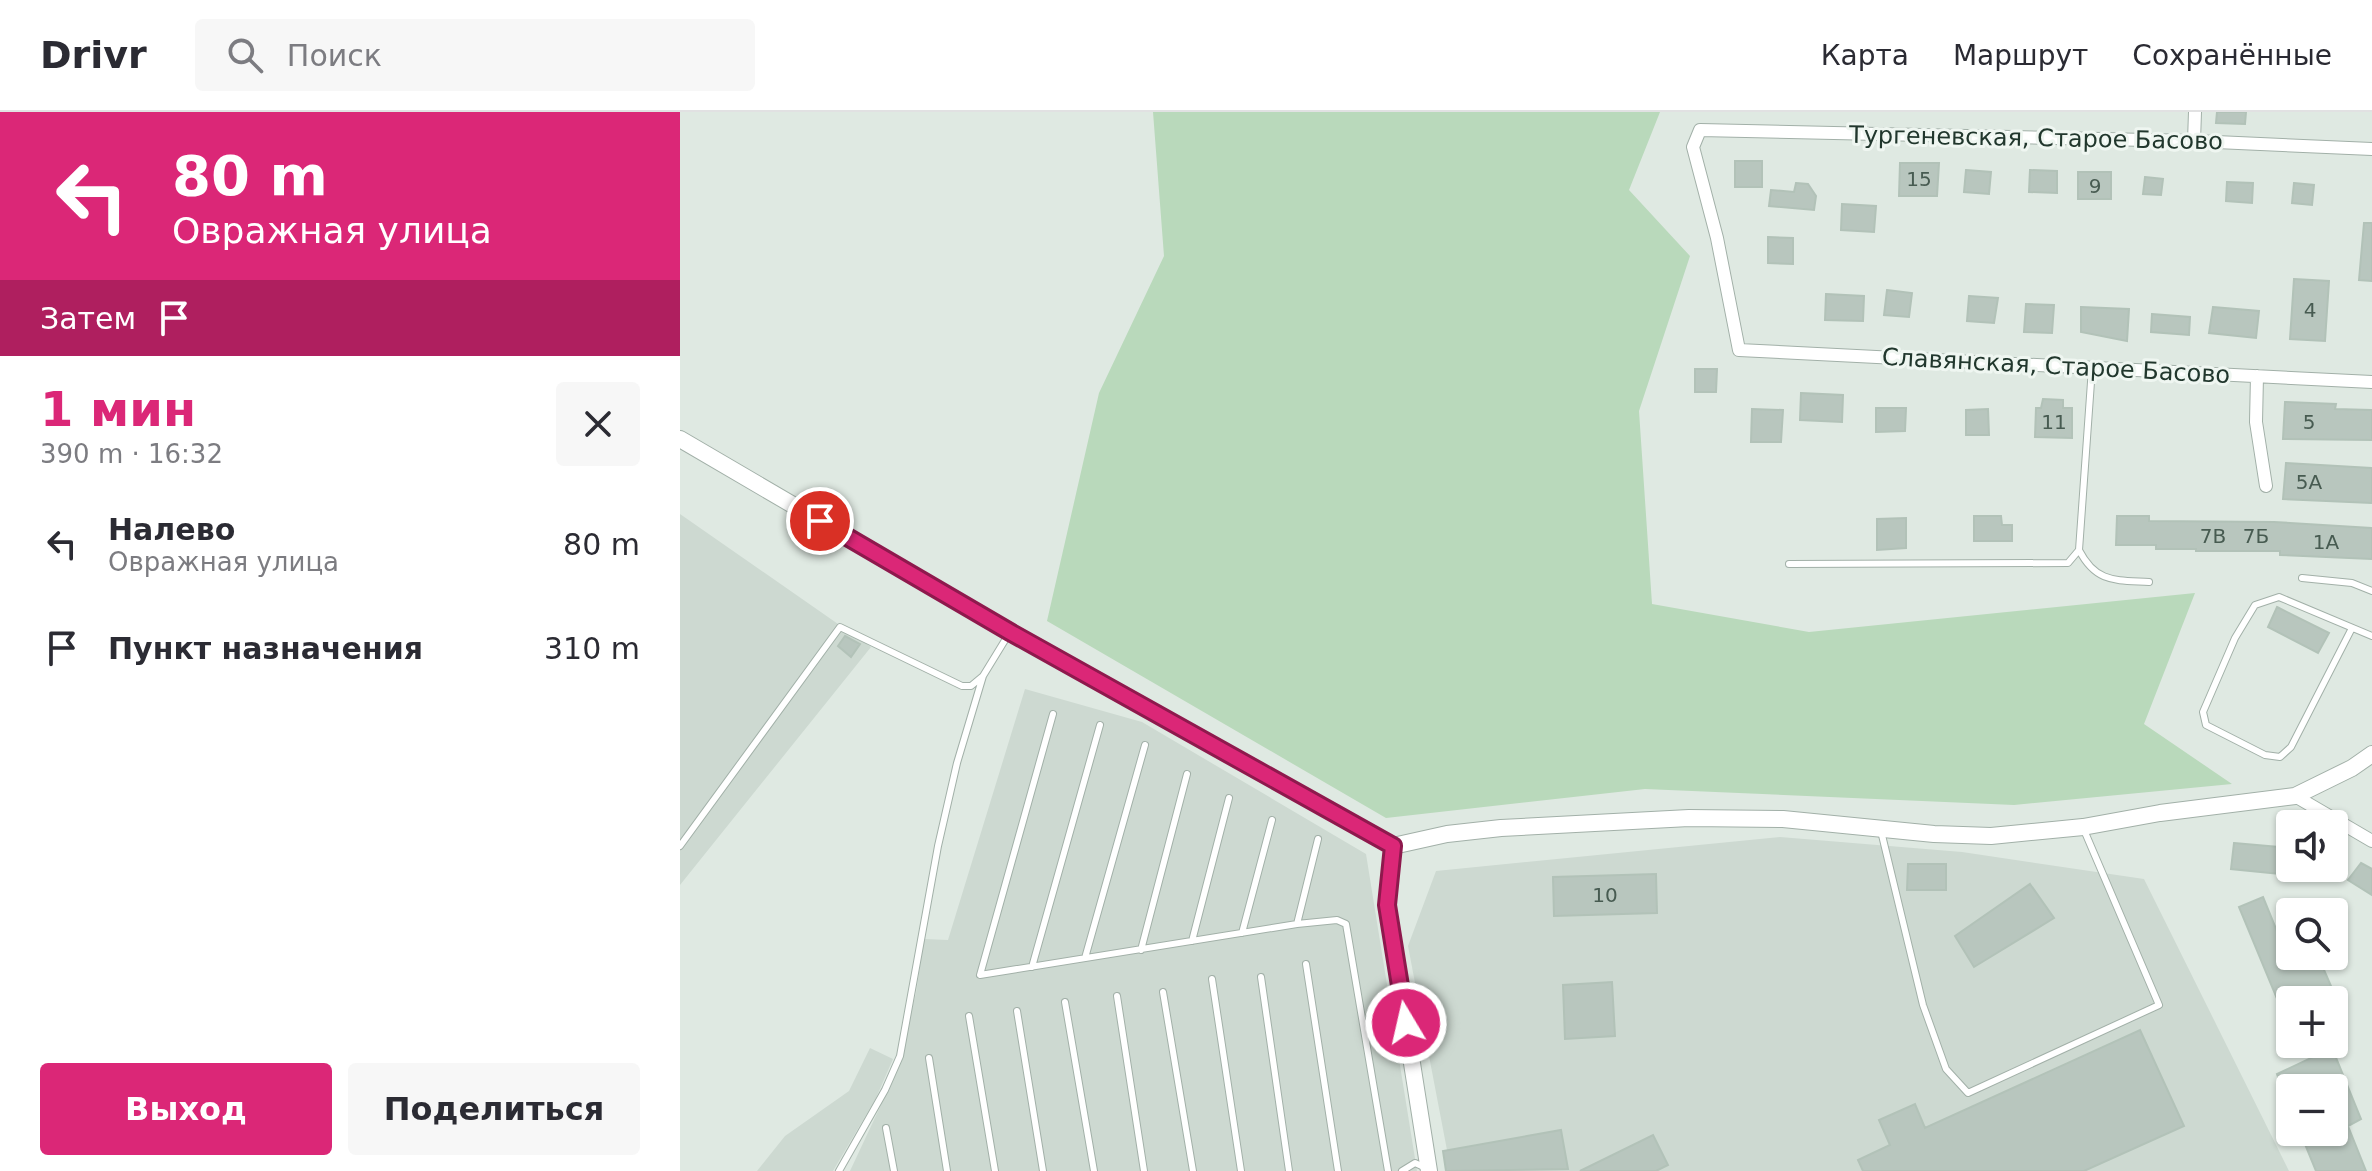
<!DOCTYPE html>
<html lang="ru">
<meta charset="utf-8">
<style>
:root{--surface:#fff;--page:#f7f7f7;--text:#2b2b33;--muted:#7c7c81;--line:#e1e1e2;--accent:#db2777}
body{margin:0;font-family:"DejaVu Sans",sans-serif;background:var(--page);color:var(--text);height:100vh;display:flex;flex-direction:column;font-size:30px;white-space:nowrap}
*{box-sizing:border-box;margin:0}
p{font-size:26px;color:var(--muted)}
.icon{flex:none;width:44px;height:44px;fill:none;stroke:currentColor;stroke-width:2;stroke-linecap:round;stroke-linejoin:round}
.map{position:relative;flex:1;overflow:hidden}
.side{display:flex;flex-direction:column;background:var(--surface);width:680px}
.side>*{flex:none}
.top-card{background:#db2777;color:#fff;overflow:hidden}
.fabs{position:absolute;left:1596px;top:698px;display:grid;gap:16px}
.fabs a{display:grid;place-items:center;width:72px;height:72px;border-radius:8px;background:var(--surface);box-shadow:0 2px 6px #0004;font-size:40px}
.pin{position:absolute;display:grid;place-items:center;width:68px;height:68px;color:#fff;margin:-34px;border:4px solid #fff;border-radius:50%;box-shadow:0 2px 8px #0007}
.me{position:absolute;width:88px;margin:-44px;rotate:351deg;stroke-linejoin:round;filter:drop-shadow(0 0 6px #0008)}
.turn{display:flex;align-items:center;gap:28px;height:168px;padding:0 40px;font-size:36px}
.turn .icon{width:104px;height:104px;stroke-width:2.5}
.turn b{display:block;font-size:56px;line-height:68px}
.then{display:flex;align-items:center;height:76px;padding:0 40px;background:#0003;gap:16px;font-size:30px}
.round{display:grid;place-items:center;flex:none;width:84px;height:84px;border-radius:8px;background:var(--page)}
.overview{display:flex;align-items:center;justify-content:space-between;height:136px;padding:0 40px}
h1{font-size:48px;font-weight:700;line-height:60px;color:var(--accent)}
.button{display:flex;gap:16px;margin-top:auto;padding:16px 40px}
.button a{flex:1;height:92px;border-radius:8px;background:var(--accent);color:#fff;font-size:32px;font-weight:700;line-height:92px;text-align:center}
.button a+a{background:var(--page);color:var(--text)}
ul{padding:0;list-style:none}
li{display:flex;align-items:center;gap:24px;height:104px;padding:0 40px}
li div{flex:1}
li b{display:block;font-size:30px}
li em{font-style:normal}
header{display:flex;align-items:center;gap:48px;box-sizing:border-box;height:112px;padding:0 40px;background:var(--surface);border-bottom:2px solid var(--line)}
header strong{font-size:38px}
nav{display:flex;gap:44px;margin-inline-start:auto;font-size:28px}
.search{width:560px;height:72px;background:var(--page);display:flex;align-items:center;gap:20px;box-sizing:border-box;padding:0 28px;border-radius:8px;color:var(--muted);font-size:30px}
main{display:flex;flex:1;min-height:0}
.map>svg:first-child{display:block}
.built{fill:#cdd9d1}
.green{fill:#b9d9bb}
.building{fill:#b8c6be;stroke:#b2c2b8;stroke-width:2}
.lines{fill:none;stroke-linecap:round;stroke-linejoin:round}
.service-casing{stroke:#a2b0a8;stroke-width:8}
.minor-casing{stroke:#a2b0a8;stroke-width:14}
.tertiary-casing{stroke:#a2b0a8;stroke-width:18}
.service{stroke:#fff;stroke-width:6}
.minor{stroke:#fff;stroke-width:12}
.tertiary{stroke:#fff;stroke-width:16}
.route-casing{stroke:#8e194d;stroke-width:20}
.route{stroke:#db2777;stroke-width:14}
.labels{text-anchor:middle;dominant-baseline:central;stroke-width:6;stroke-linejoin:round;paint-order:stroke}
.number-label{font-size:20px;fill:#475b51}
.street-label{font-size:24px;fill:#21372d;stroke:#eff6f1}
</style>
<header>
<strong>Drivr</strong>
<div class="search"><svg class="icon" aria-label="search" viewBox="0 0 24 24"><circle cx="10" cy="10" r="6"/><path d="M15 15l6 6"/></svg>Поиск</div>
<nav><a>Карта</a><a>Маршрут</a><a>Сохранённые</a></nav>
</header>
<main>
<section class="side">
<div class="top-card">
<div class="turn"><svg class="icon" aria-label="left" viewBox="0 0 24 24"><path d="M17 20v-9H6M10 6l-5 5 5 5"/></svg><div><b>80 m</b>Овражная улица</div></div>
<div class="then">Затем<svg class="icon" aria-label="arrive" viewBox="0 0 24 24"><path d="M6 21V4h12l-3 4 3 4H6"/></svg></div>
</div>
<div class="overview"><div><h1>1 мин</h1><p>390 m · 16:32</p></div><a class="round"><svg class="icon" aria-label="close" viewBox="0 0 24 24"><path d="M6 6l12 12M18 6L6 18"/></svg></a></div>
<ul>
<li><svg class="icon" aria-label="left" viewBox="0 0 24 24"><path d="M17 20v-9H6M10 6l-5 5 5 5"/></svg><div><b>Налево</b><p>Овражная улица</p></div><em>80 m</em></li>
<li><svg class="icon" aria-label="arrive" viewBox="0 0 24 24"><path d="M6 21V4h12l-3 4 3 4H6"/></svg><div><b>Пункт назначения</b></div><em>310 m</em></li>
</ul>
<div class="button"><a>Выход</a><a>Поделиться</a></div>
</section>
<div class="map">
<svg width="1692" height="1059" viewBox="0 0 1692 1059">
<rect width="100%" height="100%" fill="#dfe9e2"/>
<path class="built" d="M 0,402 L 191,535 L 0,773 Z
M 345,577 L 462,610 L 686,742 L 737,1059 L 170,1059 L 215,963 L 236,881 L 244,827 L 268,828 Z
M 1100,725 L 1282,740 L 1464,767 L 1609,1059 L 771,1059 L 728,834 L 756,759 Z
M 190,936 L 213,947 L 196,986 L 153,1059 L 77,1059 L 105,1024 L 169,979 Z"/>
<path class="green" d="M 473,0 L 980,0 L 949,78 L 1010,144 L 959,299 L 972,492 L 1129,520 L 1515,481 L 1464,612 L 1552,672 L 1334,693 L 965,677 L 706,706 L 367,509 L 419,281 L 484,144 Z"/>
<path class="building" d="M 1537,0 L 1566,0 L 1565,12 L 1536,11 Z
M 1055,49 L 1082,49 L 1082,75 L 1055,75 Z
M 1220,51 L 1259,51 L 1257,84 L 1219,84 Z
M 1286,58 L 1311,60 L 1309,82 L 1284,80 Z
M 1350,58 L 1377,59 L 1377,81 L 1349,80 Z
M 1398,60 L 1431,60 L 1431,87 L 1398,87 Z
M 1465,65 L 1483,67 L 1481,83 L 1463,82 Z
M 1547,70 L 1573,71 L 1572,91 L 1546,89 Z
M 1116,71 L 1128,72 L 1136,84 L 1134,98 L 1089,94 L 1091,78 L 1114,80 Z
M 1614,71 L 1634,73 L 1632,93 L 1612,91 Z
M 1162,92 L 1196,94 L 1194,120 L 1161,118 Z
M 1684,111 L 1692,111 L 1692,169 L 1679,168 Z
M 1088,125 L 1113,126 L 1113,152 L 1088,151 Z
M 1614,167 L 1649,169 L 1645,229 L 1610,227 Z
M 1207,178 L 1232,181 L 1229,205 L 1204,203 Z
M 1146,182 L 1184,184 L 1183,209 L 1145,208 Z
M 1289,184 L 1318,186 L 1314,211 L 1287,209 Z
M 1346,192 L 1374,193 L 1372,221 L 1344,220 Z
M 1401,195 L 1449,197 L 1447,229 L 1401,220 Z
M 1533,195 L 1579,199 L 1576,226 L 1529,221 Z
M 1472,202 L 1510,205 L 1509,223 L 1471,220 Z
M 1015,257 L 1037,257 L 1036,280 L 1015,280 Z
M 1121,281 L 1163,283 L 1162,310 L 1120,308 Z
M 1363,287 L 1383,288 L 1383,296 L 1392,296 L 1392,326 L 1355,325 L 1356,296 L 1361,296 Z
M 1605,290 L 1656,292 L 1655,297 L 1692,298 L 1692,328 L 1603,327 Z
M 1196,296 L 1226,296 L 1225,319 L 1196,320 Z
M 1072,297 L 1103,298 L 1101,330 L 1071,330 Z
M 1308,297 L 1309,323 L 1286,323 L 1286,298 Z
M 1606,351 L 1692,356 L 1692,391 L 1603,387 Z
M 1294,404 L 1321,404 L 1322,413 L 1332,413 L 1332,429 L 1294,429 Z
M 1437,404 L 1469,404 L 1469,409 L 1594,410 L 1692,416 L 1692,447 L 1600,443 L 1600,439 L 1516,439 L 1516,437 L 1476,437 L 1476,433 L 1436,433 Z
M 1226,406 L 1226,436 L 1197,438 L 1197,407 Z
M 1597,495 L 1649,521 L 1638,541 L 1588,515 Z
M 165,524 L 180,532 L 171,545 L 158,534 Z
M 1554,731 L 1610,736 L 1610,763 L 1551,757 Z
M 1681,751 L 1692,757 L 1692,783 L 1668,768 Z
M 1228,752 L 1266,752 L 1266,778 L 1227,778 Z
M 976,762 L 977,801 L 874,804 L 873,765 Z
M 1350,772 L 1374,806 L 1294,855 L 1275,824 Z
M 1583,785 L 1607,844 L 1638,844 L 1657,888 L 1610,888 L 1610,918 L 1559,795 Z
M 932,870 L 935,924 L 885,927 L 883,873 Z
M 1460,918 L 1504,1014 L 1404,1059 L 1183,1059 L 1178,1048 L 1210,1033 L 1199,1008 L 1235,992 L 1245,1016 Z
M 1652,936 L 1681,1007 L 1668,1014 L 1686,1059 L 1636,1059 L 1620,1020 L 1654,1020 L 1654,976 L 1602,976 L 1597,962 Z
M 881,1018 L 888,1057 L 766,1059 L 763,1039 Z
M 973,1023 L 988,1053 L 976,1059 L 900,1059 Z"/>
<g class="lines">
<g class="service-casing">
<path id="service" d="M 1412,256 L 1399,438 C 1416,471 1435,468 1469,470
M 1109,452 L 1388,451 L 1399,438
M 1622,466 L 1672,471 L 1692,479
M 1672,516 L 1611,635 L 1600,645 L 1585,643 L 1526,613 L 1523,600 L 1555,526 L 1575,493 L 1599,485 L 1692,524
M 373,602 L 300,863 L 617,812 L 657,808 L 666,812 L 708,1059
M 1201,719 L 1243,893 L 1266,957 L 1288,981 L 1479,893 L 1404,718
M 0,734 L 160,515 L 282,574 L 291,574 L 303,564 L 330,520
M 617,812 L 638,727
M 562,821 L 592,708
M 512,829 L 549,686
M 461,838 L 507,662
M 405,846 L 465,633
M 626,852 L 658,1059
M 352,855 L 420,613
M 581,865 L 609,1059
M 532,867 L 561,1059
M 483,880 L 513,1059
M 437,884 L 464,1059
M 385,890 L 414,1059
M 337,899 L 363,1059
M 289,904 L 315,1059
M 249,946 L 267,1059
M 206,1016 L 214,1059
M 159,1059 L 205,978 L 220,944 L 258,734 L 277,651 L 303,564
M 722,1059 L 735,1051 L 746,1056"/>
</g>
<g class="minor-casing">
<path id="minor" d="M 1514,29 L 1515,0
M 1692,37 L 1514,29 L 1020,18 L 1013,35 L 1037,126 L 1059,238 L 1692,270
M 1577,264 L 1576,310 L 1586,374
M 1615,684 L 1692,729"/>
</g>
<g class="tertiary-casing">
<path id="tertiary" d="M 0,327 L 330,520 L 713,734
M 713,734 L 767,722 L 821,716 L 1009,706 L 1103,707 L 1254,722 L 1311,724 L 1403,715 L 1480,701 L 1615,684 L 1672,656 L 1692,642
M 713,734 L 707,793 L 749,1059"/>
</g>
<use href="#service" class="service"/>
<use href="#minor" class="minor"/>
<use href="#tertiary" class="tertiary"/>
</g>
<g class="lines">
<g class="route-casing">
<path id="route" d="M 140,409 L 330,520 L 713,734 L 707,793 L 726,911"/>
</g>
<use href="#route" class="route"/>
</g>
<g class="labels">
<g class="number-label">
<text x="1239" y="67">15</text>
<text x="1415" y="74">9</text>
<text x="1630" y="198">4</text>
<text x="1374" y="310">11</text>
<text x="1629" y="310">5</text>
<text x="1629" y="370">5А</text>
<text x="1533" y="424">7В</text>
<text x="1576" y="424">7Б</text>
<text x="1646" y="430">1А</text>
<text x="925" y="783">10</text>
</g>
<g class="street-label">
<text transform="translate(1356 26) rotate(1)">Тургеневская, Старое Басово</text>
<text transform="translate(1376 254) rotate(3)">Славянская, Старое Басово</text>
</g>
</g>
</svg>
<div class="fabs">
<a><svg class="icon" aria-label="sound" viewBox="0 0 24 24"><path d="M4 9h4l5-4v14l-5-4H4zM17 9q2 3 0 6"/></svg></a>
<a><svg class="icon" aria-label="search" viewBox="0 0 24 24"><circle cx="10" cy="10" r="6"/><path d="M15 15l6 6"/></svg></a>
<a>+</a>
<a>−</a>
</div>
<div class="pin" style="left:140px;top:409px;background:#d93025"><svg class="icon" aria-label="arrive" viewBox="0 0 24 24"><path d="M6 21V4h12l-3 4 3 4H6"/></svg></div>
<svg class="me" style="left:726px;top:911px" viewBox="-20 -20 40 40"><circle r="17" fill="#db2777" stroke="#fff" stroke-width="3"/><path d="M0-11L8 9 0 5-8 9z" fill="#fff"/></svg>
</div>
</main>
